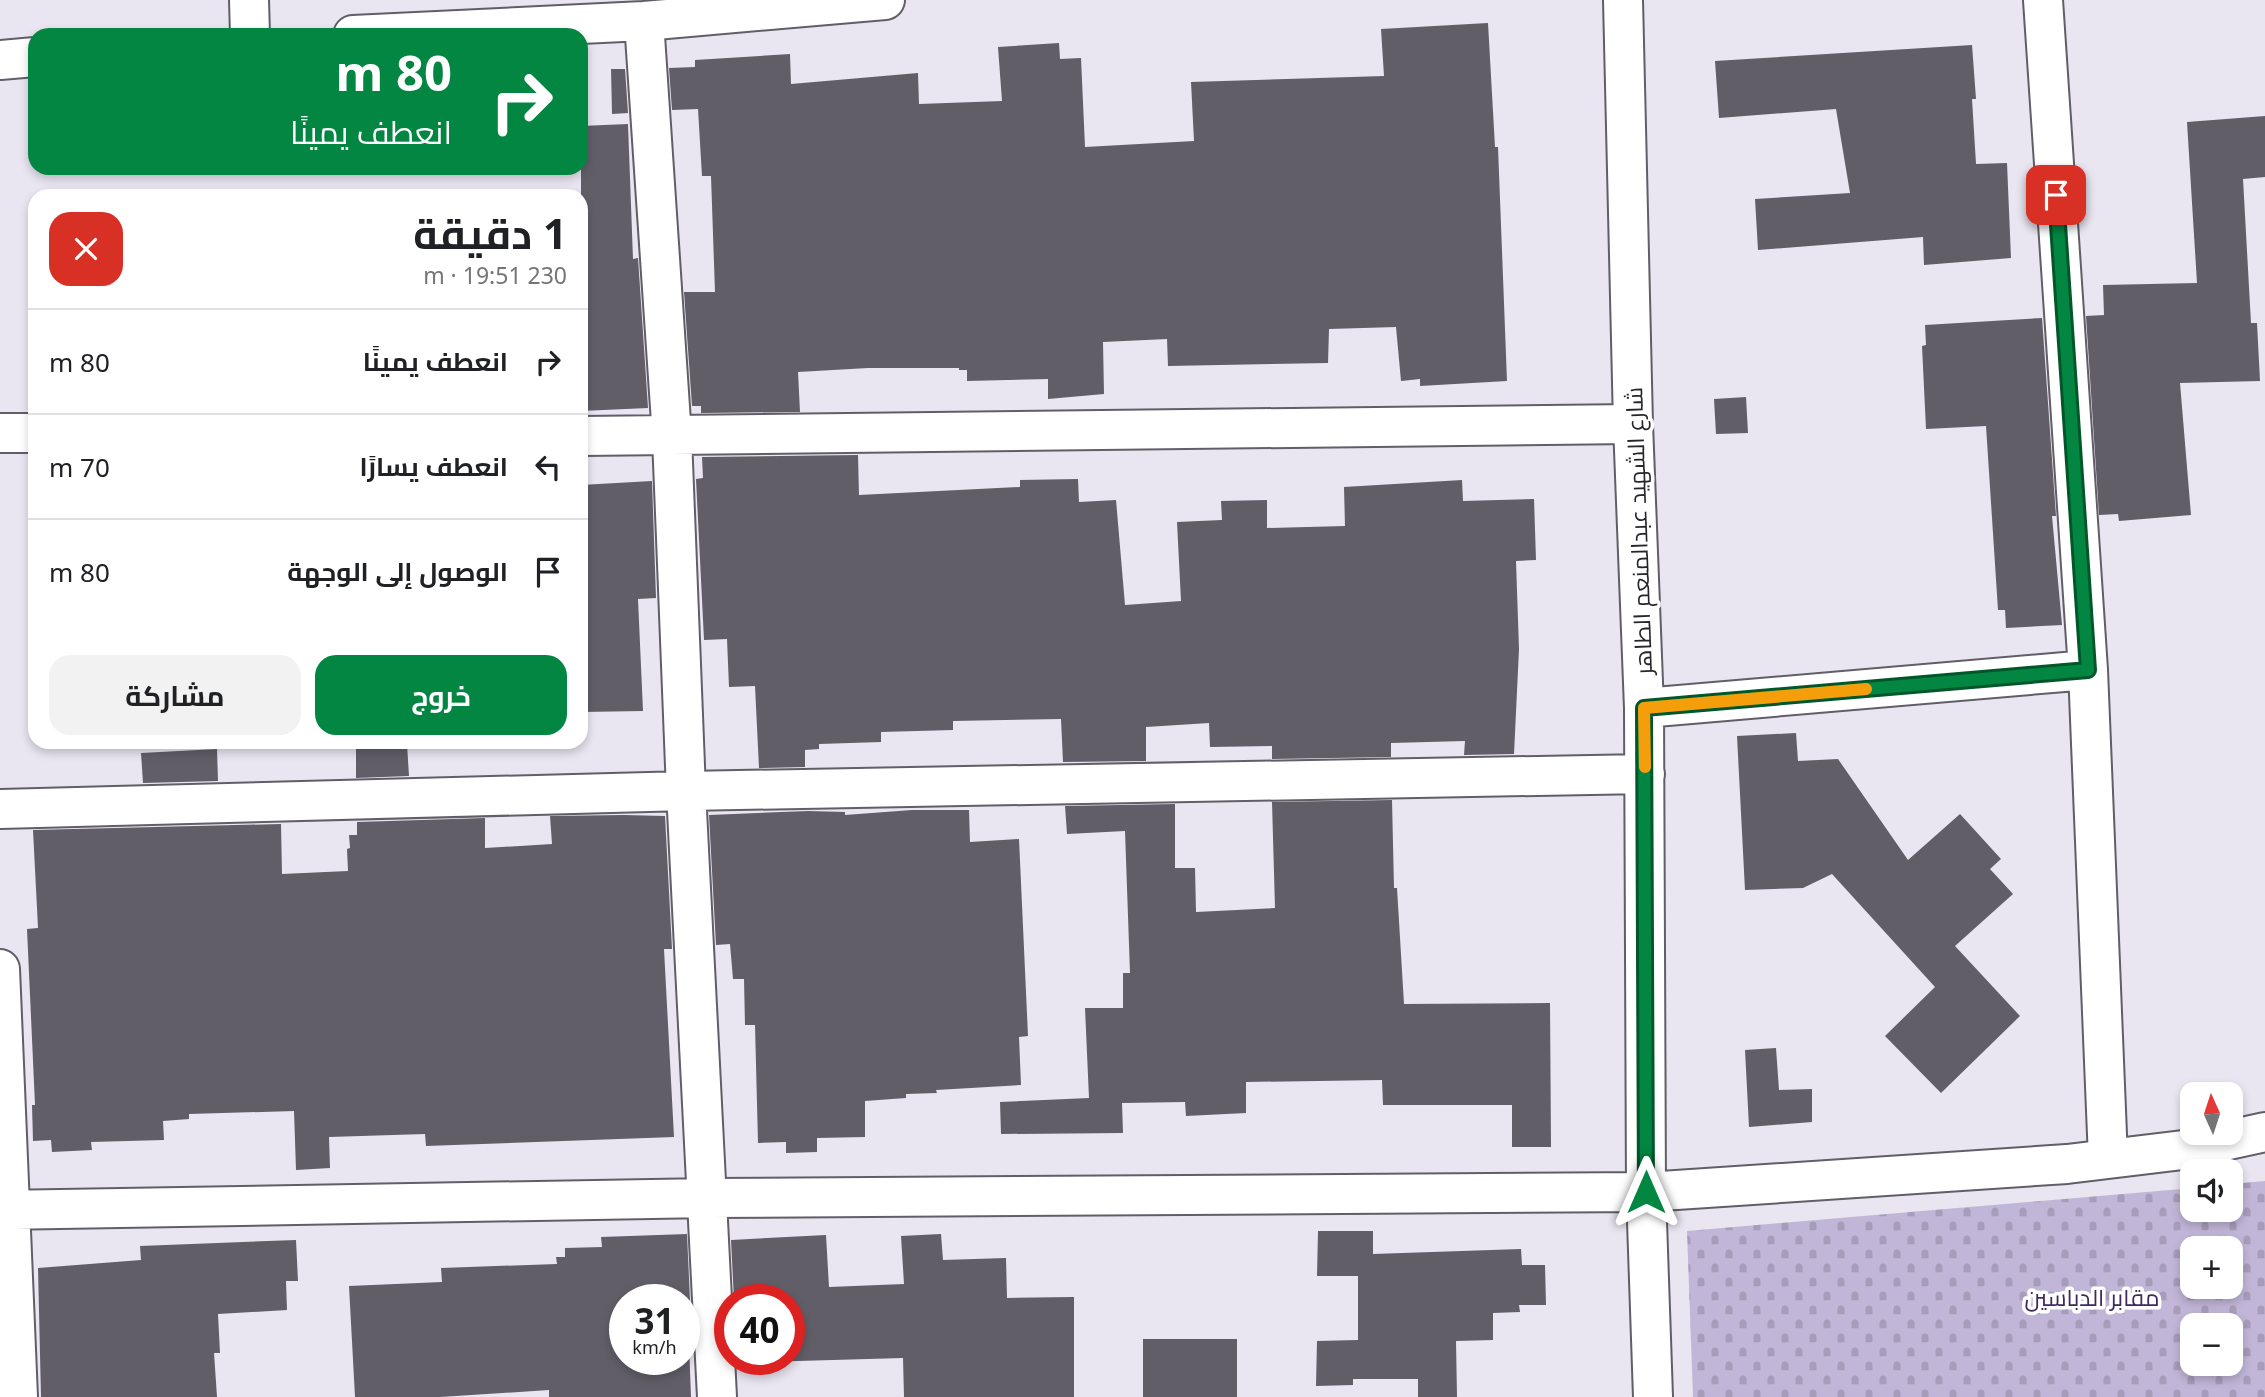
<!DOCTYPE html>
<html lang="ar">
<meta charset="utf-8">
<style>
:root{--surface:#fff;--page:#f2f2f2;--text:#202124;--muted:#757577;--line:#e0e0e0;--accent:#038641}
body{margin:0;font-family:"Noto Sans",Cairo,sans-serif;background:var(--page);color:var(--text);direction:rtl;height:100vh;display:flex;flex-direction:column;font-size:26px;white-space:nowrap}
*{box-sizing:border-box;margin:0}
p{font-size:23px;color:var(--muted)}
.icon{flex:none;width:38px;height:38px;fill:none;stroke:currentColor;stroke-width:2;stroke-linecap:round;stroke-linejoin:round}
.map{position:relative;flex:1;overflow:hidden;direction:ltr}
.side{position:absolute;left:28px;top:189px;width:560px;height:560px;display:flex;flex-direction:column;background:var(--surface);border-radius:21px;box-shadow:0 4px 10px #0003;direction:rtl}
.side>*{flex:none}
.banner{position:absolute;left:28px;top:28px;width:560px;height:147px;border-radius:21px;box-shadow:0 4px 10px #0003;direction:rtl;background:#038641;color:#fff;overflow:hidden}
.needle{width:46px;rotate:357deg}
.controls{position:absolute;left:2180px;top:1082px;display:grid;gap:14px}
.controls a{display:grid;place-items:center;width:63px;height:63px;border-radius:14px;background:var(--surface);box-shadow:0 4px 10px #0003;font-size:35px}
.speed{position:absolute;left:609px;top:1284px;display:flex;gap:14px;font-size:35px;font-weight:700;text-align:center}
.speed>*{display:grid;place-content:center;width:91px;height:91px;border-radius:50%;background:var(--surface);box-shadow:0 4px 10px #0003;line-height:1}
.speed small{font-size:18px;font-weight:400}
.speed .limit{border:10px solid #d22;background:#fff;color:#111}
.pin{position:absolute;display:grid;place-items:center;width:60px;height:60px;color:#fff;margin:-30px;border-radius:14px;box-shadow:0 4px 10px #0006}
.me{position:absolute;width:77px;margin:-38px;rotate:0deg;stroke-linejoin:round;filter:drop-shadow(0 0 5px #0008)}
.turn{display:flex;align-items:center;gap:24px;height:147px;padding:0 21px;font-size:32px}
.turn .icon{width:91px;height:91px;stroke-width:2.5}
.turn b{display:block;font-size:49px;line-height:60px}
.round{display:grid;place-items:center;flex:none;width:74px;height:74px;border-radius:21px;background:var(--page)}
.summary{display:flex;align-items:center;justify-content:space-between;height:119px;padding:0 21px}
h1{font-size:42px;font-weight:700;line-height:52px}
.button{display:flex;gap:14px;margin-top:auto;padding:14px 21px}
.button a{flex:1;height:80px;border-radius:21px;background:var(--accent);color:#fff;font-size:28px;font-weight:700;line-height:80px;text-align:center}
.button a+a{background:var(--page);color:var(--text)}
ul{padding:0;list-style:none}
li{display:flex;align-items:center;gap:21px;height:105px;padding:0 21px;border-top:2px solid var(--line)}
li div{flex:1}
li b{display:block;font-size:26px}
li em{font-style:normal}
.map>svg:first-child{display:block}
.cemetery{fill:url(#cemetery-stones);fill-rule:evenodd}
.building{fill:#615e68;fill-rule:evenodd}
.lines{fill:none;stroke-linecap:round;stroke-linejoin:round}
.minor-casing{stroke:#615e68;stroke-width:42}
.minor{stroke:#fff;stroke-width:38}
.route-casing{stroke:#02572a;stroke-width:18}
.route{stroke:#038641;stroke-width:12}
.slow{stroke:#f59e0b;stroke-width:12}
.labels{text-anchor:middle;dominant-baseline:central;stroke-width:7;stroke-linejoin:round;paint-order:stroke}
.street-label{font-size:23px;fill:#27252a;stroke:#fff}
.park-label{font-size:23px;fill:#402a5d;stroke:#fff}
</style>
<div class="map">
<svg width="2265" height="1397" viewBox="0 0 2265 1397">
<defs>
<pattern id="cemetery-stones" width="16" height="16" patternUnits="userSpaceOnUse" patternTransform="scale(1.75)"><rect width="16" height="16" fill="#c2b6d8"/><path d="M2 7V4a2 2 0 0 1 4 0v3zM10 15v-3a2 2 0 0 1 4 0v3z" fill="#a79cba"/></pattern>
</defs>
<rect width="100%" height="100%" fill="#e9e5f1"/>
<path class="cemetery" d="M 2265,1181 L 2265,1397 L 1693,1397 L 1687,1231 L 2193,1188 L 2193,1209 L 2231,1209 L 2231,1184 ZM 2193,1248 L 2231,1248 L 2231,1286 L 2193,1286 ZM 2193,1325 L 2231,1325 L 2231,1363 L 2193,1363 Z"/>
<path class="building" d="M 1488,23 L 1495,147 L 1498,147 L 1507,381 L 1420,386 L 1420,379 L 1401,381 L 1396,327 L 1329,329 L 1328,363 L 1168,366 L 1167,339 L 1103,342 L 1104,394 L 1048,399 L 1048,379 L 967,381 L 967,370 L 959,370 L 959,368 L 868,368 L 798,372 L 800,412 L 701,413 L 701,406 L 692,406 L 684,292 L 715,292 L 711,176 L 702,176 L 698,109 L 672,110 L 669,68 L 695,67 L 695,60 L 790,54 L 791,84 L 918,73 L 919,104 L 1002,101 L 998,47 L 1059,43 L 1060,59 L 1081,58 L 1085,147 L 1194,141 L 1191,82 L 1384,76 L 1381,29 Z
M 1972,45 L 1976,99 L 1972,99 L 1976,164 L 2007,163 L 2011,258 L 1924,265 L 1923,237 L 1758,250 L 1755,199 L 1850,193 L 1836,109 L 1719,118 L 1715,61 Z
M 611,69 L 625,69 L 628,113 L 612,114 Z
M 2265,116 L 2265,177 L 2243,179 L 2251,323 L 2257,323 L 2260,381 L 2180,383 L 2191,515 L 2119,521 L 2118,514 L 2099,515 L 2086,316 L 2104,315 L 2103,285 L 2197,283 L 2187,122 Z
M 628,124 L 633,259 L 638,258 L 648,408 L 581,411 L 581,126 Z
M 2042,318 L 2056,516 L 2052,516 L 2062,625 L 2006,628 L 2005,610 L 1998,610 L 1986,426 L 1926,429 L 1922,346 L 1926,345 L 1925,325 Z
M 1746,397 L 1748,433 L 1716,434 L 1714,399 Z
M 858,455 L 859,495 L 1020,487 L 1020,480 L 1078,479 L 1079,502 L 1116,500 L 1125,605 L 1181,601 L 1177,522 L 1222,520 L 1221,501 L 1267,500 L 1267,528 L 1345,526 L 1344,487 L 1462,480 L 1463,501 L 1534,499 L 1536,560 L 1516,561 L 1519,649 L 1514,754 L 1464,755 L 1465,741 L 1391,743 L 1391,757 L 1272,759 L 1272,746 L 1210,747 L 1209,723 L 1146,727 L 1146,761 L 1063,762 L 1061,719 L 953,721 L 953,730 L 881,732 L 881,742 L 819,744 L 819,749 L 805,750 L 805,767 L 759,768 L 755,686 L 729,687 L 727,639 L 704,640 L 696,479 L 703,478 L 702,457 Z
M 652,481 L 656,598 L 638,599 L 643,711 L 581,712 L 581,485 Z
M 1796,733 L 1798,761 L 1838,759 L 1908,860 L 1960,814 L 2001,859 L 1990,869 L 2013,894 L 1955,946 L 2020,1016 L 1941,1093 L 1885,1036 L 1935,987 L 1832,874 L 1803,888 L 1745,890 L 1737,736 Z
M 407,744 L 409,776 L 356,778 L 356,747 Z
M 217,749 L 218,781 L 143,783 L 141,753 Z
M 1392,800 L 1394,888 L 1397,888 L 1404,1004 L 1550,1003 L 1551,1147 L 1512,1147 L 1512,1105 L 1383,1105 L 1382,1080 L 1246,1082 L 1246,1113 L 1186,1116 L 1185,1102 L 1122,1103 L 1123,1133 L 1001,1134 L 1000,1102 L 1089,1098 L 1085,1008 L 1123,1008 L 1123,973 L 1130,973 L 1125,831 L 1067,834 L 1065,806 L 1175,804 L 1175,868 L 1195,868 L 1196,912 L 1275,908 L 1272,802 Z
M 912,810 L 969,810 L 970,842 L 1019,839 L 1028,1036 L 1019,1037 L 1021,1085 L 936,1090 L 937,1093 L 906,1094 L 906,1098 L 865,1101 L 865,1137 L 817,1138 L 817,1152 L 786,1153 L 786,1142 L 758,1143 L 755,1025 L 745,1025 L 744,979 L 733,979 L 730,944 L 716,945 L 709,815 L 808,811 L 845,812 L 845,815 Z
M 624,815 L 665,816 L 672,949 L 664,949 L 674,1137 L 426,1146 L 425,1134 L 329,1137 L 330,1168 L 296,1170 L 294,1111 L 189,1114 L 189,1119 L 163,1121 L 164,1140 L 91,1142 L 92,1150 L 52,1152 L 51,1140 L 33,1141 L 32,1105 L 35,1105 L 27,929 L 38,928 L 33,830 L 281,824 L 282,874 L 348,871 L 347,849 L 350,848 L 349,835 L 357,835 L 357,822 L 485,818 L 485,848 L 552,844 L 550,816 Z
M 1776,1048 L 1779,1090 L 1812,1089 L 1812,1122 L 1749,1127 L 1745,1050 Z
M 1318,1231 L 1373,1231 L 1373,1254 L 1521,1249 L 1522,1265 L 1545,1265 L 1546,1305 L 1519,1305 L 1520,1312 L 1493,1313 L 1493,1340 L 1456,1341 L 1457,1397 L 1418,1397 L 1418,1379 L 1353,1379 L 1353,1385 L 1316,1386 L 1317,1341 L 1358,1340 L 1358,1276 L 1317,1276 Z
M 687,1234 L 692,1344 L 689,1344 L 691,1397 L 549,1397 L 549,1390 L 440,1397 L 355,1397 L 349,1286 L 442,1282 L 441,1268 L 557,1264 L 556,1257 L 565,1257 L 565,1248 L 602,1247 L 601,1237 ZM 625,1300 L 684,1300 L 684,1360 L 625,1360 Z
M 941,1234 L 943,1260 L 1006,1258 L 1007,1298 L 1074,1297 L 1074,1397 L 904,1397 L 903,1358 L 758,1362 L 789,1360 L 789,1300 L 734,1300 L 731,1240 L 826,1235 L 829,1287 L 904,1284 L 901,1236 Z
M 296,1240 L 298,1281 L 286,1281 L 287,1310 L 218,1314 L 220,1353 L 214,1353 L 217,1397 L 41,1397 L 38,1268 L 141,1260 L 140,1246 Z
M 1143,1339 L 1237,1339 L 1237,1397 L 1143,1397 Z"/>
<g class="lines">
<g class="minor-casing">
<path id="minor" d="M 249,0 L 250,35
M 1623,0 L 1633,424 L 1644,708 L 1646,1192 L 1653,1397
M 2043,0 L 2088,670 L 2108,1159
M 644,21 L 672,437 L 686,791 L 717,1397
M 353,35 L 644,21 L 885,0
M 0,60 L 35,57
M 0,433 L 35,433
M 581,436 L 1633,424
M 1644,708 L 2088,670
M 0,809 L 686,791 L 1645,774
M 0,969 L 18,1397
M 0,1210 L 709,1198 L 1646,1192 L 2067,1164 L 2183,1150 L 2265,1132"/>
</g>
<use href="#minor" class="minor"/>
</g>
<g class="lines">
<g class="route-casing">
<path id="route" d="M 1646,1192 L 1644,708 L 2088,670 L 2056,195"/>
</g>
<use href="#route" class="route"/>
<path class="slow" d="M 1645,767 L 1644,708 L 1866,689"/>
</g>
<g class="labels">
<g class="street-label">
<text transform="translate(1638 531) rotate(-92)">شارع الشهيد عبدالمنعم الطاهر</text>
</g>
<g class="park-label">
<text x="2092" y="1297">مقابر الدباسين</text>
</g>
</g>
</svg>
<div class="controls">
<a><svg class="needle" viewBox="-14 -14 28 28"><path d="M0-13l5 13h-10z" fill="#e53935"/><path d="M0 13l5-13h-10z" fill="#757577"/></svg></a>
<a><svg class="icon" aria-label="sound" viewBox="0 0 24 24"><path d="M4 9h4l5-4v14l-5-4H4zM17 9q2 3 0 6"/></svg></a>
<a>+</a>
<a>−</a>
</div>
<div class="speed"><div>31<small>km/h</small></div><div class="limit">40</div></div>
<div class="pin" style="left:2056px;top:195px;background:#d93025"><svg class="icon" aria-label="arrive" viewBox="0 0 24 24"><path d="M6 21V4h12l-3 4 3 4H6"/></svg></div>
<svg class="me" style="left:1646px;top:1192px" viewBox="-20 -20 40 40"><path d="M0-17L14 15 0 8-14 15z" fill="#038641" stroke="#fff" stroke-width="4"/></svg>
<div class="banner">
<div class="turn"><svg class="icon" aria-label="right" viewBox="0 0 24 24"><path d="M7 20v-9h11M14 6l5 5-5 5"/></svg><div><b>80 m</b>انعطف يمينًا</div></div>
</div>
<section class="side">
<div class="summary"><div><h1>1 دقيقة</h1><p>230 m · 19:51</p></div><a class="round" style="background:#d93025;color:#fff"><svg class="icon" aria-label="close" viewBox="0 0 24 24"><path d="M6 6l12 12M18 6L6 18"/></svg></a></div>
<ul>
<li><svg class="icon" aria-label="right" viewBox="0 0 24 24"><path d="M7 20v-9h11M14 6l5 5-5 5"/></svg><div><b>انعطف يمينًا</b></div><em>80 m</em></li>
<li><svg class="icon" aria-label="left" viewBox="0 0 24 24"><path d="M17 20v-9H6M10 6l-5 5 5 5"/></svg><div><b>انعطف يسارًا</b></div><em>70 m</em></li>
<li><svg class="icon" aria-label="arrive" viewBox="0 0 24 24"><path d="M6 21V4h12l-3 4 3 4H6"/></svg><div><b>الوصول إلى الوجهة</b></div><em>80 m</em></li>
</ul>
<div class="button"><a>خروج</a><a>مشاركة</a></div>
</section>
</div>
